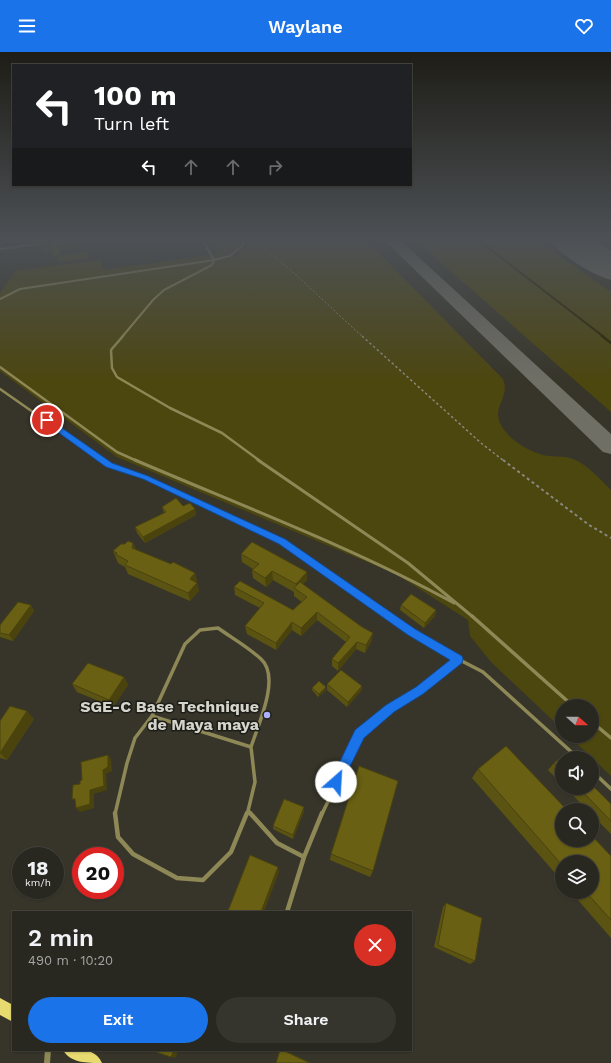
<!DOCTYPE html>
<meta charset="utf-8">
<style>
:root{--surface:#292820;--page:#35342d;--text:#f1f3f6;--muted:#a5a6a5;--line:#45443e;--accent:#1a73e8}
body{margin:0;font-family:"Work Sans",sans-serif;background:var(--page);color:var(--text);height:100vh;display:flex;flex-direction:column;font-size:15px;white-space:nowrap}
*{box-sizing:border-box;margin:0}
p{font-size:13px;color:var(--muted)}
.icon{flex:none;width:22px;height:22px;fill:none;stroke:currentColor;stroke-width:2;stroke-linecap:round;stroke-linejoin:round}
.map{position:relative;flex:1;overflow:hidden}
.sheet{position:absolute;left:12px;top:859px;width:400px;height:140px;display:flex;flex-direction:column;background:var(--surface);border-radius:0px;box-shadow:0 1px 3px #0004,0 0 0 1px var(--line)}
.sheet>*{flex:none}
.guide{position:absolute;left:12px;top:12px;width:400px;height:122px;border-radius:0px;box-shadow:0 1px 3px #0004,0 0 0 1px var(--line);background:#202124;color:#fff;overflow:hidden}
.needle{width:26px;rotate:111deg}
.tools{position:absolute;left:555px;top:647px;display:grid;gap:8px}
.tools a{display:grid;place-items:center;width:44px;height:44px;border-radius:50%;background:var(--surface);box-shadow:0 1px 3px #0004,0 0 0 1px var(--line);font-size:20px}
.speed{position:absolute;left:12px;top:795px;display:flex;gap:8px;font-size:20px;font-weight:700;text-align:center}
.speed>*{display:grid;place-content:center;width:52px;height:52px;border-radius:50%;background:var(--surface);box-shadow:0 1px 3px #0004,0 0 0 1px var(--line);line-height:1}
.speed small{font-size:10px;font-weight:400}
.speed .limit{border:6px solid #d22;background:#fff;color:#111}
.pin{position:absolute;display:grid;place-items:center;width:34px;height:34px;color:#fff;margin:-17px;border:2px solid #fff;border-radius:50%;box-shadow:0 1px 4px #0007}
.me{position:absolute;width:44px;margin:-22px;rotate:26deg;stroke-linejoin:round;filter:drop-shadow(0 0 3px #0008)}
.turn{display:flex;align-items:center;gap:14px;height:84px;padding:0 16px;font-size:18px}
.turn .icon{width:52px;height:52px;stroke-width:2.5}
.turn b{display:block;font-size:28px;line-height:34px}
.lanes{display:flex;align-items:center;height:38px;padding:0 16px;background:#0003;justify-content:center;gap:20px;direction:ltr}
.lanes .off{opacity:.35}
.round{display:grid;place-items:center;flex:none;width:42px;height:42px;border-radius:21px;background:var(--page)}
.head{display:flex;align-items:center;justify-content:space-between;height:68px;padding:0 16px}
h1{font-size:24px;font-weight:600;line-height:30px}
.button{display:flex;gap:8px;margin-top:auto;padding:8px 16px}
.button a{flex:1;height:46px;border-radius:24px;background:var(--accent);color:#fff;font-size:16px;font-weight:600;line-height:46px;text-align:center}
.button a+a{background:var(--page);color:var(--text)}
header{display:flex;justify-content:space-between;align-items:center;height:52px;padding:0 16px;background:var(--accent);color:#fff;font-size:18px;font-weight:600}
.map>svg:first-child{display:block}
.green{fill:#4c460f}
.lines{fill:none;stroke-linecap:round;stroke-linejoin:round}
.stream-far1{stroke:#282300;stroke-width:2}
.stream{stroke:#282300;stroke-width:2.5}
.taxiway{fill:#706f66;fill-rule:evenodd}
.runway{fill:#706f66;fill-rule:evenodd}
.path-far2{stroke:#8a8981;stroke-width:1;stroke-dasharray:2 2;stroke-linecap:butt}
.path-far1{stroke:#8a8981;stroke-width:1.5;stroke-dasharray:2.5 2.5;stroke-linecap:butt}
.path{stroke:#8a8981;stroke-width:2;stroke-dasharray:3 3;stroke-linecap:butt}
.lane-far4{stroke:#8e8856;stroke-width:2}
.lane-far3{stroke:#8e8856;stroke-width:2.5}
.lane-far2{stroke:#8e8856;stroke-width:3}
.lane-far1{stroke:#8e8856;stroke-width:3.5}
.lane{stroke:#8e8856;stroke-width:4.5}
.street{stroke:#8e8856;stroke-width:6}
.primary{fill:#e7da6f;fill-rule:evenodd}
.wall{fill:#5a5311}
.shaded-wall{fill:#4a430e}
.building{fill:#696014;stroke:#4a430e}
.route{fill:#1a73e8;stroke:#114b97}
.poi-dot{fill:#adaffb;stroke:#1d1d18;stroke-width:1.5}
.labels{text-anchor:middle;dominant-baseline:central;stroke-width:3;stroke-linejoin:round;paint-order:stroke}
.near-poi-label{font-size:16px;font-weight:bold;fill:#d4d4cd;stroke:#1d1d18;text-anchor:end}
</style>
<header><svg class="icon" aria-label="menu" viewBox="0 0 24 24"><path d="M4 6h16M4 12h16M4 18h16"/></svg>Waylane<svg class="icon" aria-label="heart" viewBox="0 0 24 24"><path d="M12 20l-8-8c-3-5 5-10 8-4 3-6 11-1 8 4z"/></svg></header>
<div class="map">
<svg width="611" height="1011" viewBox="0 0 611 1011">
<rect width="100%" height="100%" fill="#37352a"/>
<path class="green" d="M 209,187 L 240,187 L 240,196 L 231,203 L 218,207 L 218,209 C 230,207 238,203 246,195 L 246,187 L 365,187 L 503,327 C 510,345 494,353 499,368 C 503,383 525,398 540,402 C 550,406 564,403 573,407 C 588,413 600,427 611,438 L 611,724 L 569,684 L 592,684 L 592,654 L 562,654 L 562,677 L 491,610 L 470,584 L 468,568 L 396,522 L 117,405 L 0,319 L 0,241 L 16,219 L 99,208 L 101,208 L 103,218 L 217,202 Z
M 414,187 L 535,187 L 611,240 L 611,360 Z
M 88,199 L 90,206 L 58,210 L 57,204 Z"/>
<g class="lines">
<path class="stream-far1" d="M 477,187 L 604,285"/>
<path class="stream" d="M 602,284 L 611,291"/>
<path class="taxiway" d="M 383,187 L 399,187 L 611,382 L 611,402 L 603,400 Z"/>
<path class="runway" d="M 549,187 L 592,187 L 611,199 L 611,228 C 592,223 560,203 549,187 Z"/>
<path class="path-far2" d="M 252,187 C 292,216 326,252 363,285"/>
<path class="path-far1" d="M 362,284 L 481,391 L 504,409"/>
<path class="path" d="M 503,408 L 589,473 L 611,486"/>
<path class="lane-far4" d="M 0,197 L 38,192
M 0,247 L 20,237 L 214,208 L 202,187
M 122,285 L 153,248 L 164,238 L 212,213 L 214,208 L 230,204 L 243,193 L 243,187"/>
<path class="lane-far3" d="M 123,284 L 111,298 L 112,316 L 117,325 L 170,356 L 222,381 L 260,409
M 0,315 L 117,400 L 137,409
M 0,337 L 103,409"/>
<path class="lane-far2" d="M 101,408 L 109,413 L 146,426 L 282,489 L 389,565
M 135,408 C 242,454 352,495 454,551
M 258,408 L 408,511 L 473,565"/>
<path class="lane-far1" d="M 472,564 L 573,654
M 218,576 C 232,586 248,595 261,607 C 281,625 258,673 251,695 L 152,664 L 185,592 L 200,578 Z
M 458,607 L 483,620 L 578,706
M 592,670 L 611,686
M 592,719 L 611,737
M 115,762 L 127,711 L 135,686 L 152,664
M 247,762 L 248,759
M 251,762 L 248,759 L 255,730 L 251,695
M 322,762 L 360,682 L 390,656 L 420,639 L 458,607 L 411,580 L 388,564"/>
<path class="lane" d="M 115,761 L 118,785 L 133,802 L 177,826 L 203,828 L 231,800 L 247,761
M 250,761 L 277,791 L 304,805
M 287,860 L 304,805 L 322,761"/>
<path class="street" d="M 47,1011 L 48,998"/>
<path class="primary" d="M 0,946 L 13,953 L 13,970 L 0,963 Z
M 63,998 C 78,998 95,995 102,1011 C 87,1011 70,1011 63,998 Z"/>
</g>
<path class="wall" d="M 41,187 L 78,187 L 79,195 L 60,197 L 60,203 L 53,204 L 52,199 L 44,200 L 42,192 Z
M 183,454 L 195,457 L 196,463 L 145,491 L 137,481 L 135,475 L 164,461 L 162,455 Z
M 133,491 L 136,498 L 171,512 L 195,521 L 197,529 L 196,530 L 197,531 L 199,539 L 190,549 L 128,522 L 125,515 L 118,511 L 113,499 L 125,492 Z
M 241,502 L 307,528 L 303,532 L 372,588 L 365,601 L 356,597 L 338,619 L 332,614 L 332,607 L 346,590 L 317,568 L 301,584 L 292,578 L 276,598 L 247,582 L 245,574 L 260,556 L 235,543 L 234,535 L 293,558 L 302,550 L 294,544 L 294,540 L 273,528 L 266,535 L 253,526 L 252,518 L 253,517 L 242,510 Z
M 31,553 L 34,559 L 13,589 L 0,585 L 0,573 Z
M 401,553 L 436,558 L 435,564 L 424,576 L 400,558 Z
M 124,625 L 128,633 L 113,655 L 77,640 L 72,632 Z
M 327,632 L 362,634 L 361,639 L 347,655 L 327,638 Z
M 326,635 L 326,638 L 318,645 L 312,638 L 312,636 Z
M 34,667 L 7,708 L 0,706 L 0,669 Z
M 562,706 L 562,732 L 548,718 L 554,711 Z
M 478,717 L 611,804 L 611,886 L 571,840 L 592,840 L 562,810 L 562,829 L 472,726 Z
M 566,736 L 592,736 L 611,752 L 611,782 L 592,763 L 592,758 L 587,758 Z
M 304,759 L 293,787 L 273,777 L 273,774 Z
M 331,802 L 373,819 L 370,825 L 330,808 Z
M 446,851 L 475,909 L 470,912 L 434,895 L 443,855 Z"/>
<path class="shaded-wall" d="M 78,187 L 79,195 L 60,197 L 60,203 L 58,196 L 58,190 Z
M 51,191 L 52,199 L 44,200 L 42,192 Z
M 195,457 L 196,463 L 145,491 L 143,485 Z
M 133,491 L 136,500 L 132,496 Z
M 272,519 L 273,528 L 266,535 L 265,526 Z
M 307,520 L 307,528 L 298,539 L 296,538 L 296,532 Z
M 195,521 L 197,529 L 192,535 L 190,527 Z
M 197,531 L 199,539 L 190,549 L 188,541 Z
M 31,553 L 34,559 L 13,589 L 9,583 Z
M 436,558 L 435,564 L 424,576 L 425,571 Z
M 317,560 L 317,568 L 301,584 L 301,576 Z
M 292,570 L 292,578 L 276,598 L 276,591 Z
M 373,581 L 372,588 L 365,601 L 366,593 Z
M 357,590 L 356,597 L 338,619 L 338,611 Z
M 124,625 L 128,633 L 113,655 L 109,648 Z
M 362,634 L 361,639 L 347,655 L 348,650 Z
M 326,635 L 326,638 L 318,645 L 319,642 Z
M 27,659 L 34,667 L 7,708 L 0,701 Z
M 108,703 L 111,707 L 112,719 L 106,722 L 107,738 L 94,742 L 94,756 L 80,760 L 76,756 L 90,738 L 103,718 Z
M 304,755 L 304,759 L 293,787 L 293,783 Z
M 278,815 L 279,820 L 264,860 L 261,860 Z
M 174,998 L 178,998 L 176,1005 L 171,1005 Z
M 282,998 L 284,998 L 311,1011 L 310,1011 Z"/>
<path class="building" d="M 41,187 L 77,187 L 58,190 L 58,196 L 51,196 L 51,191 L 42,192 Z
M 176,446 L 183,454 L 190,451 L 195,457 L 143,485 L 135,475 L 166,460 L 162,455 Z
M 128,489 L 133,491 L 132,496 L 171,512 L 173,510 L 195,521 L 190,527 L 197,531 L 188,541 L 125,513 L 128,509 L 115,502 L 117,501 L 113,499 L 121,492 L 125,492 Z
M 252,490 L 307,520 L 296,532 L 272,519 L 265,526 L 252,518 L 259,512 L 241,502 Z
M 240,529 L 293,558 L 307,545 L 294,536 L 300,530 L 362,575 L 373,581 L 366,593 L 357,590 L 338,611 L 332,607 L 350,585 L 317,560 L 301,576 L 292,570 L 276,591 L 245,574 L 264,551 L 234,535 Z
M 411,542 L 436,558 L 425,571 L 401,553 Z
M 18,550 L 31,553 L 9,583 L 0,581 L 0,573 Z
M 88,611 L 124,625 L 109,648 L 72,632 Z
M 341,618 L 362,634 L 348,650 L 327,632 Z
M 319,629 L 326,635 L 319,642 L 312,636 Z
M 10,654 L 27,659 L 0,701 L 0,669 Z
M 506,694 L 567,758 L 562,758 L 562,788 L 592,788 L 592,784 L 611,804 L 611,868 L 586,840 L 592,840 L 592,810 L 562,810 L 562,813 L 478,717 Z
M 108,703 L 108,715 L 103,718 L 104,734 L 90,738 L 90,752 L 76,756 L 75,747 L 72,747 L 73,733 L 80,732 L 80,729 L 82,728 L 81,710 Z
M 563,704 L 565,706 L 562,706 L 562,719 L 554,711 Z
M 359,714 L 398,729 L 373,819 L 331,802 Z
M 592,733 L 611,752 L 611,769 L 579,736 L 592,736 Z
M 284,747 L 304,755 L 293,783 L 273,774 Z
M 250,803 L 278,815 L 261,860 L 229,860 L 228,859 Z
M 446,851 L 482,866 L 475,909 L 438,893 Z
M 150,998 L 174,998 L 171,1005 Z
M 280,998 L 282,998 L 310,1011 L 276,1011 Z"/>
<linearGradient id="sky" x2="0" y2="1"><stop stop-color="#1e1d17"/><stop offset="0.57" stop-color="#4d5155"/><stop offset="1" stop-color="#4d5155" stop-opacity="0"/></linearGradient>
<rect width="611" height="329" fill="url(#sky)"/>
<path class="route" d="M 44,367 L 49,367 L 112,411 L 148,424 L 285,487 L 415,577 L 462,604 L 463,607 L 462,611 L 423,642 L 394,660 L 364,686 L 340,735 L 336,736 L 332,735 L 330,730 L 332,726 L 355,678 L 386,653 L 416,635 L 450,608 L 408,583 L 279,492 L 143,427 L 106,415 L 44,370 Z"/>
<circle class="poi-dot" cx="267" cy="663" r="4"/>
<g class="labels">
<g class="near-poi-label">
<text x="259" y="654">SGE-C Base Technique<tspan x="259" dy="18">de Maya maya</tspan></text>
</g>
</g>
</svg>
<div class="tools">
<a><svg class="needle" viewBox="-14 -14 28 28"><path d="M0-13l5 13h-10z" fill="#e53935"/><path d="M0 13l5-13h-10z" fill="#a5a6a5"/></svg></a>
<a><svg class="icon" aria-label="sound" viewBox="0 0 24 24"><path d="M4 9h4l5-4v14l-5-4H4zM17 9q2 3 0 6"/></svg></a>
<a><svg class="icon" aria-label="search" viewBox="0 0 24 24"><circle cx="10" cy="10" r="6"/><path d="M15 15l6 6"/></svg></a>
<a><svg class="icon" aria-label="layers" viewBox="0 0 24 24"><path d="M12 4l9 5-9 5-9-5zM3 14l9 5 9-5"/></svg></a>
</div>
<div class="speed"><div>18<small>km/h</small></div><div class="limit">20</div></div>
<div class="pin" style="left:47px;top:368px;background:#d93025"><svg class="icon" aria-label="arrive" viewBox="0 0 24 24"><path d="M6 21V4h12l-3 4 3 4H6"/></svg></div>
<svg class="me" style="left:336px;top:730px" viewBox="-20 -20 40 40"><circle r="19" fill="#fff"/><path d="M0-13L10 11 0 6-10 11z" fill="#1a73e8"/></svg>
<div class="guide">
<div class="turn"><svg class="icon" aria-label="left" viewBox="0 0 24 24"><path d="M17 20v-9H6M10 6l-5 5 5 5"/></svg><div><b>100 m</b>Turn left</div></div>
<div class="lanes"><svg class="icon" aria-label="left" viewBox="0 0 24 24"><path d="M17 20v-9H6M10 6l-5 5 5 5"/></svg><svg class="icon off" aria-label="ahead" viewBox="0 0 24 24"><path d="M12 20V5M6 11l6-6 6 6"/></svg><svg class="icon off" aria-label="ahead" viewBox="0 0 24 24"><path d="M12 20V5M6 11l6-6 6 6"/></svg><svg class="icon off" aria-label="right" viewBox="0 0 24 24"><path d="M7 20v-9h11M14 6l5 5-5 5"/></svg></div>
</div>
<section class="sheet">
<div class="head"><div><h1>2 min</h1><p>490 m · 10:20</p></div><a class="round" style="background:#d93025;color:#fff"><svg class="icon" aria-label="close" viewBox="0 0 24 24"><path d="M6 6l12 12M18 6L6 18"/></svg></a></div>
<div class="button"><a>Exit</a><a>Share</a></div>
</section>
</div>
